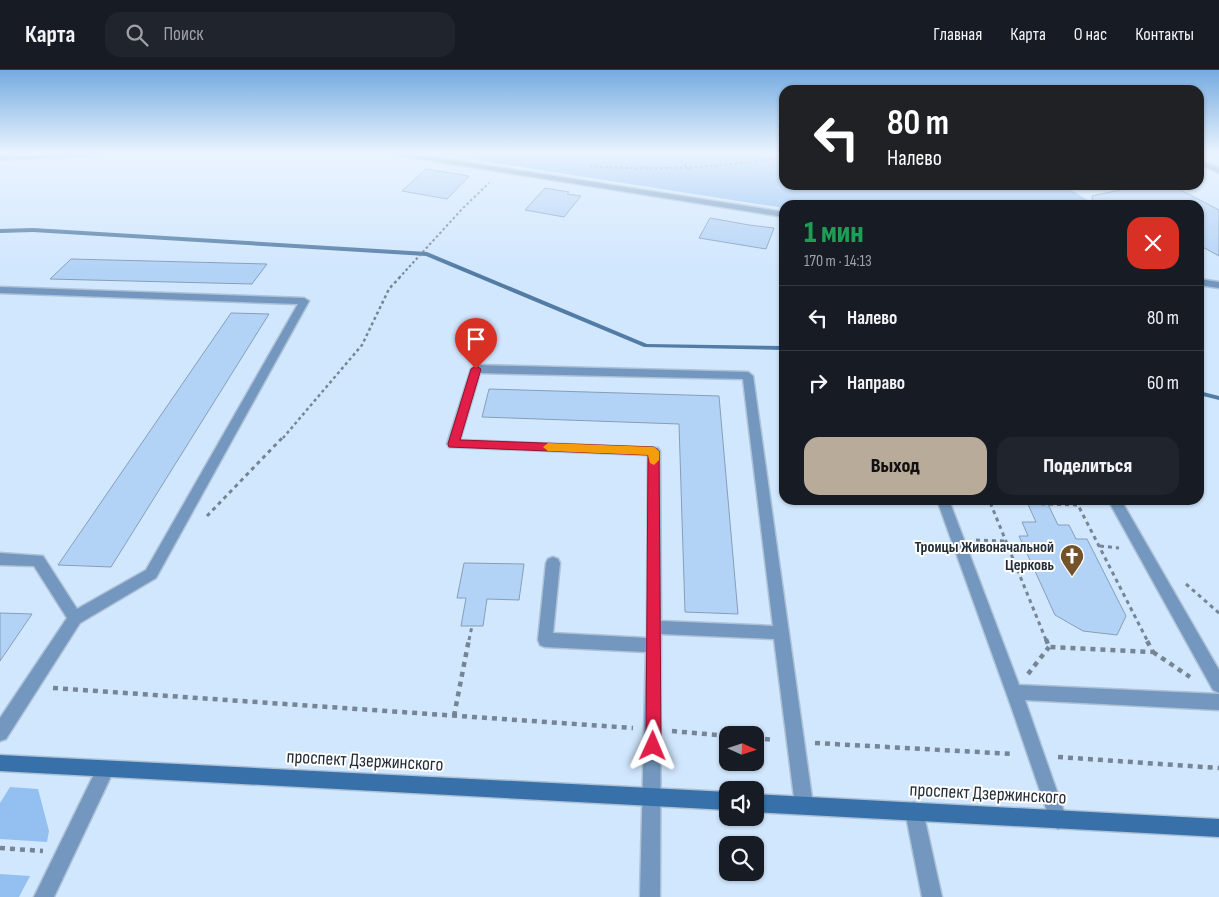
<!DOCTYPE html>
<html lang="ru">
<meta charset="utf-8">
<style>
:root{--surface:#171b24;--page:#20242c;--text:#f1f3f6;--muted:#9ea1a6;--line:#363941;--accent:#b9ab9a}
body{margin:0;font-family:"Sofia Sans Condensed",sans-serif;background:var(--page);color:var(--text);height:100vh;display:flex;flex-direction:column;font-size:19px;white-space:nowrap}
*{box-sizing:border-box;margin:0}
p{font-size:16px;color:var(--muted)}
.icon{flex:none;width:28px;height:28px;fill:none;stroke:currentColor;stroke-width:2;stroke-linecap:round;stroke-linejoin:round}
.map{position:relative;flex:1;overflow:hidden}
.side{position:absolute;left:779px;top:130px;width:425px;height:305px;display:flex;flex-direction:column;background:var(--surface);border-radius:15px;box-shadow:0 1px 4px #0004}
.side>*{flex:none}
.guide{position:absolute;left:779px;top:15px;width:425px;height:105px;border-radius:15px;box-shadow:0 1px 4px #0004;background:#202124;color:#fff;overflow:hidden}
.needle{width:32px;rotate:93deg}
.tools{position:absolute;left:719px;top:656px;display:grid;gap:10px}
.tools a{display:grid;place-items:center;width:45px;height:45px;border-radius:10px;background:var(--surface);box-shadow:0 1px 4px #0004;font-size:25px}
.pin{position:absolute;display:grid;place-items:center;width:42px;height:42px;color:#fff;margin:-51px -21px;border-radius:50% 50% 50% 0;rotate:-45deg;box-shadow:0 0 5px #0007}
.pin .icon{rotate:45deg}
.me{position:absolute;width:55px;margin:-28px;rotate:1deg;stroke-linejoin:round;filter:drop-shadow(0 0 4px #0008)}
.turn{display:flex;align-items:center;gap:18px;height:105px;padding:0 25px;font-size:22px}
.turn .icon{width:65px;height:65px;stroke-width:2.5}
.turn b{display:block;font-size:35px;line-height:42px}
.round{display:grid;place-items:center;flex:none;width:52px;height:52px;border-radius:15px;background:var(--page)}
.overview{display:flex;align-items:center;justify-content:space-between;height:85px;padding:0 25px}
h1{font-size:30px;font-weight:800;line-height:38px;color:#1e9e55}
.action{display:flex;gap:10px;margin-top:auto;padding:10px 25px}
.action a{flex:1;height:58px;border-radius:15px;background:var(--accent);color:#111;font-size:20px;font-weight:800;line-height:58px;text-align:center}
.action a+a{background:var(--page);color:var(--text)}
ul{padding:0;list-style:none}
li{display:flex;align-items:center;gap:15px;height:65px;padding:0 25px;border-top:1px solid var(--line)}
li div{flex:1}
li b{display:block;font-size:19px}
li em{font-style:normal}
header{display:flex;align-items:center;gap:30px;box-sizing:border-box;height:70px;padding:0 25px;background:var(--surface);border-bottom:1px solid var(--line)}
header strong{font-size:24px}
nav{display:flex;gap:28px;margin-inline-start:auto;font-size:18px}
.search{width:350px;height:45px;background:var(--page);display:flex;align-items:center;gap:12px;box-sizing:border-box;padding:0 18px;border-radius:15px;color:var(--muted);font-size:19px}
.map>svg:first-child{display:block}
.green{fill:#93c0f0}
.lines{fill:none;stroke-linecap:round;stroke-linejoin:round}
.stream{fill:#537ca5;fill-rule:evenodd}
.building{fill:#b3d3f6;stroke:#859eb9}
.lane-casing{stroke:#aec2d7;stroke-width:3}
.street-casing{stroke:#aec2d7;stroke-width:3}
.secondary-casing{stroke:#aec2d7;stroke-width:3}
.path-far3{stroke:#758596;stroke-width:2;stroke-dasharray:2.5 2.5;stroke-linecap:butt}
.path-far2{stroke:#758596;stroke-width:2.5;stroke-dasharray:3 3;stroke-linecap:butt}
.path-far1{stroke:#758596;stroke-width:3;stroke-dasharray:4 4;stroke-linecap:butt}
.path{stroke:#758596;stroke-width:4.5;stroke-dasharray:5 5;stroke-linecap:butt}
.lane{fill:#7397be;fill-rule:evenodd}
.street{fill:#7397be;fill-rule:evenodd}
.secondary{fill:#3871a9;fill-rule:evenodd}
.route{fill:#e11d48;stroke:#92132f}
.slow{fill:#f59e0b}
.labels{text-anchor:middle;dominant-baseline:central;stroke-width:4;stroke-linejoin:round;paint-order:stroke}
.poi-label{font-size:16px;font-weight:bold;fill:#232e39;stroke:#fff;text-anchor:end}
.near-street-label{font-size:19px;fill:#232e39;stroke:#fff}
</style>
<header>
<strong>Карта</strong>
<div class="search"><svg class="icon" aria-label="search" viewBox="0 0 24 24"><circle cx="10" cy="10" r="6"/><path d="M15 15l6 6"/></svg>Поиск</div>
<nav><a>Главная</a><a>Карта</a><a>О нас</a><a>Контакты</a></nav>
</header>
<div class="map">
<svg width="1219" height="827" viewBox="0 0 1219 827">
<rect width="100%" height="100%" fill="#d1e7fe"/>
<path class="green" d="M 432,83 L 784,83 L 784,115 L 1063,115 L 1096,135 L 784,135 L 784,138 Z
M 10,717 L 38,719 L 49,761 L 47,772 L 0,769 L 0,733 Z
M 0,804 L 30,806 L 19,827 L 0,827 Z"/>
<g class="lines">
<path class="stream" d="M 33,158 L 427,182 L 647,274 L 784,276 L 784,280 L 644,277 L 426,186 L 33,162 L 0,163 L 0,159 Z
M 1199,321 L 1219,326 L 1219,330 L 1199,325 Z"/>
</g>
<path class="building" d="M 426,99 L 469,106 L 447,129 L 402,121 Z
M 1143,115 L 1171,115 L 1219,140 L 1219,186 L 1199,175 L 1199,135 L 1093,135 L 1092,126 Z
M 545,118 L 569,122 L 567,124 L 581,126 L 564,147 L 525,140 Z
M 710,148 L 749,155 L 774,158 L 766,179 L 699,168 Z
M 71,189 L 267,194 L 252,214 L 50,209 Z
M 231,243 L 269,244 L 111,497 L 58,495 Z
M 489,319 L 719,326 L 738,544 L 685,542 L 679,354 L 482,347 Z
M 1026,430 L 1046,430 L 1058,455 L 1069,455 L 1076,469 L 1087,469 L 1126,546 L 1117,565 L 1083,561 L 1055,545 L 1019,466 L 1028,466 L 1022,452 L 1036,452 Z
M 464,493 L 524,494 L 519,530 L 487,529 L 483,556 L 461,556 L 466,528 L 457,528 Z
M 0,543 L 32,544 L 0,591 Z"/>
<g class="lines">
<g class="lane-casing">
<path id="lane" d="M 0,217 L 304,228 L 309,231 L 156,508 L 80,553 L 6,669 L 0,671 L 0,648 L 67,548 L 34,496 L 0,495 L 0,483 L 43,486 L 77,539 L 146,500 L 298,234 L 0,223 Z
M 476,295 L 748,302 L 753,306 L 813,735 L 810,741 L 804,744 L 798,741 L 795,735 L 774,569 L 661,564 L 660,827 L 640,827 L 646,582 L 545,577 L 540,575 L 538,570 L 546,493 L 548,489 L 553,487 L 558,489 L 560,493 L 553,563 L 647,568 L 648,385 L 449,377 L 447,374 L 471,299 ZM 480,303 L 743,309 L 773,556 L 661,551 L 660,381 L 658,378 L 460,370 Z
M 937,430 L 949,430 L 1019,615 L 1219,624 L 1219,640 L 1025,630 L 1067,750 L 1064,756 L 1058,759 L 1052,756 L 1012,639 Z
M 1108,430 L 1121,430 L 1219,600 L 1219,623 L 1213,620 Z
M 914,732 L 920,735 L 923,741 L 942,827 L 922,827 L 905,741 L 908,735 Z"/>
</g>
<g class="street-casing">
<path id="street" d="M 62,83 L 104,83 L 100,85 L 0,90 L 0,86 Z
M 393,83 L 408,83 L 784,142 L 784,147 L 396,85 Z
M 1199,89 L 1219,98 L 1219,103 L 1199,94 Z
M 1199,209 L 1219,212 L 1219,218 L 1199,215 Z
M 105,691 L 111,694 L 114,700 L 54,827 L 34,827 L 99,694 Z"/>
</g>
<g class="secondary-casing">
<path id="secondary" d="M 0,685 L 728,722 L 728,740 L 0,701 Z
M 755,724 L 1219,749 L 1219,767 L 755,742 Z"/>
</g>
<path class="path-far3" d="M 674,83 L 689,99
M 590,96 C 655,101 719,98 784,87
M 399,208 L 463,138 L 489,113"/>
<path class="path-far2" d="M 283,368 L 362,275 L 389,219 L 400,207"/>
<path class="path-far1" d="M 207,446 L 284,366
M 976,470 L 1006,471
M 1100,476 L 1119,478
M 1186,514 L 1219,543
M 469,570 L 472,556
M 1046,570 L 990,432 L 1078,435 L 1147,570"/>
<path class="path" d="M 1046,569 L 1049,577 L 1153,582 L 1146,569
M 1153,582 L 1190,607
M 1028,604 L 1049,577
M 53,618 L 633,658
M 454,646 L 469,569
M 672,661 L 728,666
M 755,668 L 774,670
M 815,673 L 1014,684
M 1058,687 L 1219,698
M 0,778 L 43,781"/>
<use href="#lane" class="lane"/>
<use href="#street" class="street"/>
<use href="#secondary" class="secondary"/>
</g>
<linearGradient id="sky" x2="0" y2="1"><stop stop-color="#75abe0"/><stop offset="0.42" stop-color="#eaf4ff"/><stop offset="1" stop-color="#eaf4ff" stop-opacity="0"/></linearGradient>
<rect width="1219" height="198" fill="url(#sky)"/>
<path class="route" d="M 476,296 L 481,299 L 460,370 L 654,377 L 659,381 L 661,676 L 658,682 L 653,684 L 648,682 L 646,676 L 648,385 L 449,377 L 448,374 L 471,299 Z"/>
<path class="slow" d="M 548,373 L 654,377 L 659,381 L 659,390 L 654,395 L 650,393 L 648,385 L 548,381 L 543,377 Z"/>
<defs>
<g id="church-pin" transform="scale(1.25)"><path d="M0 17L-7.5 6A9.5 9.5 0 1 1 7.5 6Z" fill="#74532a" stroke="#fff"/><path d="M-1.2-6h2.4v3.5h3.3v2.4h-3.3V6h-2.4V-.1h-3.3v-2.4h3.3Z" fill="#fff"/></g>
</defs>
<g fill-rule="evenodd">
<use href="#church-pin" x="1072" y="486"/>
</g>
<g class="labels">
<g class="poi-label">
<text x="1054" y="477">Троицы Живоначальной<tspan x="1054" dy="18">Церковь</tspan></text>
</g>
<g class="near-street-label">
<text transform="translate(365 691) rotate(3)">проспект Дзержинского</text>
<text transform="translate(988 724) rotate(3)">проспект Дзержинского</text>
</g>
</g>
</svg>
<div class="tools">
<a><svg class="needle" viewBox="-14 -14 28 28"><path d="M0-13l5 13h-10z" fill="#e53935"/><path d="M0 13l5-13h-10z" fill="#9ea1a6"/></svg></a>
<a><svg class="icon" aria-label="sound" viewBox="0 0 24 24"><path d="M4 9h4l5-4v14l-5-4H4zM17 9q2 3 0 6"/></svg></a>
<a><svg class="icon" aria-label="search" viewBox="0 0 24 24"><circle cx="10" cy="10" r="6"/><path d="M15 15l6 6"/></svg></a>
</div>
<div class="pin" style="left:476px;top:299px;background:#d93025"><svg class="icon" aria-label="arrive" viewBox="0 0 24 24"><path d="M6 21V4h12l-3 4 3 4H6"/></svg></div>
<svg class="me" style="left:653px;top:676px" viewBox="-20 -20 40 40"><path d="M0-17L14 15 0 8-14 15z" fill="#e11d48" stroke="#fff" stroke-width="4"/></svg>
<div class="guide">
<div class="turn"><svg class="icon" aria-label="left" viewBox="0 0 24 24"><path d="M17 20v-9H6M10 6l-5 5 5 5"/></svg><div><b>80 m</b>Налево</div></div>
</div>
<section class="side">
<div class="overview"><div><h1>1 мин</h1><p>170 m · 14:13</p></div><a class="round" style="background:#d93025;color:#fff"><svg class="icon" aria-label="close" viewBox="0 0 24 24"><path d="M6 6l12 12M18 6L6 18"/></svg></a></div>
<ul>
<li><svg class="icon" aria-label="left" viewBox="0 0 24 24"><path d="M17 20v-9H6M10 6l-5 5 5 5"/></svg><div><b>Налево</b></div><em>80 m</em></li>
<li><svg class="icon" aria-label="right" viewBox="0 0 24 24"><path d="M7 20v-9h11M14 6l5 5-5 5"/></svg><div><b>Направо</b></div><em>60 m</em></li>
</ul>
<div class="action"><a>Выход</a><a>Поделиться</a></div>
</section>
</div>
